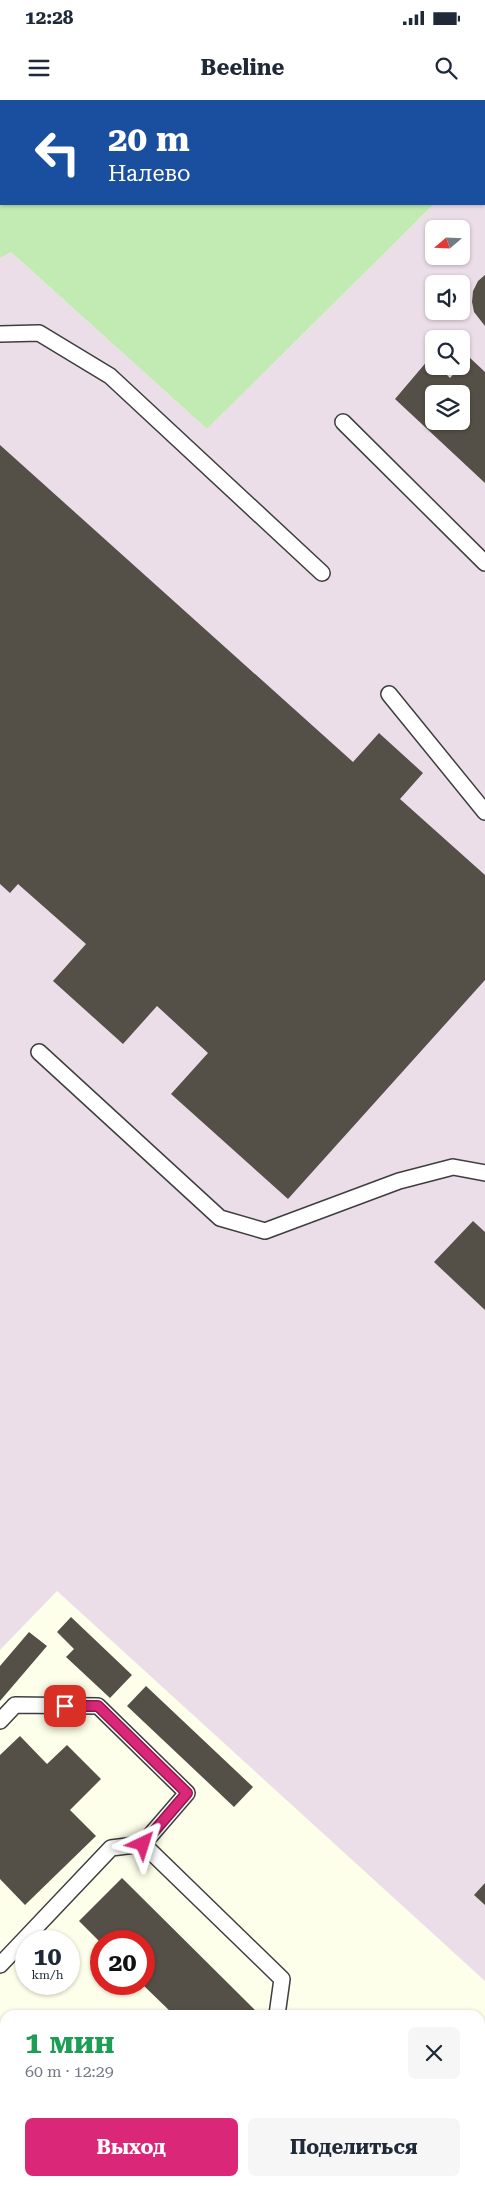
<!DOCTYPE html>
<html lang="ru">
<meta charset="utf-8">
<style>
:root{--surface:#fff;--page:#f6f6f7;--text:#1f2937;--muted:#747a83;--accent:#db2777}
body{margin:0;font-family:"Roboto Serif",serif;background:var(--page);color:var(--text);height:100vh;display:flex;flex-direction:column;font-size:19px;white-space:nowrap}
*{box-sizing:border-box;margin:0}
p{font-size:16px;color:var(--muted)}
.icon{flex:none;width:28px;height:28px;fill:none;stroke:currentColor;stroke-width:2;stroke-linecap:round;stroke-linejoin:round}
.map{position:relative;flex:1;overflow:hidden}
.side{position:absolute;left:0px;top:1910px;width:485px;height:176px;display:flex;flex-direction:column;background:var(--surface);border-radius:15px 15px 0 0;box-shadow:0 1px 4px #0004}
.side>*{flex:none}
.banner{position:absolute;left:0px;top:0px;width:485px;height:105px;box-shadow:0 1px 4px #0004;background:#1a4fa0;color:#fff;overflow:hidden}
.needle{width:32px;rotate:251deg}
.buttons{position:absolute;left:425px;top:120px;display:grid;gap:10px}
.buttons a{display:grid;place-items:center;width:45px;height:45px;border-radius:8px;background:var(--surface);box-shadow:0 1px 4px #0004;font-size:25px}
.speed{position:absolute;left:15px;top:1830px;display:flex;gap:10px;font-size:25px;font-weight:700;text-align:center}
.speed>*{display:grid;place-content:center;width:65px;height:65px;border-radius:50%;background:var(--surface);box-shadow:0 1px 4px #0004;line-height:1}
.speed small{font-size:12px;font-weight:400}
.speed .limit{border:8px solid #d22;background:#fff;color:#111}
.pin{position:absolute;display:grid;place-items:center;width:42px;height:42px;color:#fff;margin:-21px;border-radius:10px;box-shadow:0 2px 8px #0006}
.me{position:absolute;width:55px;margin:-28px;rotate:41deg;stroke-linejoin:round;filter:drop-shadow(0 0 4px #0008)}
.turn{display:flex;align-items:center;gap:18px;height:105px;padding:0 25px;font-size:22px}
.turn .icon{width:65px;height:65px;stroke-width:2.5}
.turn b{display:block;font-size:35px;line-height:42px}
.round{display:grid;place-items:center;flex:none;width:52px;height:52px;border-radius:8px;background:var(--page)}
.headline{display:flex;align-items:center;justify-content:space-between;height:85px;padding:0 25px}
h1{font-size:30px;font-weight:700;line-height:38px;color:#1e9e55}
.action{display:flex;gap:10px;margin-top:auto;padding:10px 25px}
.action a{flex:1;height:58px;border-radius:8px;background:var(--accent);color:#fff;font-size:20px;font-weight:700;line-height:58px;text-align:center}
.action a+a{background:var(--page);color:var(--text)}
.status{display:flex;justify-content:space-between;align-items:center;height:35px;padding:0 25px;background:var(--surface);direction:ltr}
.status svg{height:14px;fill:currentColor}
header{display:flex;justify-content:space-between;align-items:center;height:65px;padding:0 25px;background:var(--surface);font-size:22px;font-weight:700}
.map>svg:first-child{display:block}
.industrial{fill:#ebdee9;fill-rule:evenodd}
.green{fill:#c1ebb2}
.building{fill:#545047;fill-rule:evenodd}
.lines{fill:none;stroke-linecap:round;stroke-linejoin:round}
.service-casing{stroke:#3e3e3e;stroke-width:18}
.path{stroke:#2d2d2d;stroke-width:3;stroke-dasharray:5 2.5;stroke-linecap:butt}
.service{stroke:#fff;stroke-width:15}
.rail-casing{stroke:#c23d1c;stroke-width:5.5}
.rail{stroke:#fff;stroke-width:4;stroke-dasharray:11;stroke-linecap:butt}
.route-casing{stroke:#8e194d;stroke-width:12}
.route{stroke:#db2777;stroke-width:9}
</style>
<div class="status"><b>12:28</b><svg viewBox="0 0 49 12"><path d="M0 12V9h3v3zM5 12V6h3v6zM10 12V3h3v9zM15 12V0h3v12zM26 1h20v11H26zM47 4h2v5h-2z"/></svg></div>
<header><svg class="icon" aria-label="menu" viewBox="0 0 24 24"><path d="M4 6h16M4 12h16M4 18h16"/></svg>Beeline<svg class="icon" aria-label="search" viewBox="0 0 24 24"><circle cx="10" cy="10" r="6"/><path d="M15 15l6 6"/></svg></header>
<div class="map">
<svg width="485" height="2086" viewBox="0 0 485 2086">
<rect width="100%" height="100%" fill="#feffea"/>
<path class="industrial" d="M 485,53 L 485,1881 L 57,1491 L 0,1550 L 0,158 L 11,152 L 207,329 L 434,104 L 484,104 ZM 434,129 L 461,129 L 461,156 L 434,156 ZM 434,184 L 461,184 L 461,211 L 434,211 ZM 434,239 L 461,239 L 461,266 L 434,266 ZM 434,294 L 461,294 L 461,321 L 434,321 Z"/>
<path class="green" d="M 140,0 L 485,0 L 485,53 L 484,55 L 484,1 L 137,1 Z
M 0,63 L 1,104 L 434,104 L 207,329 L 11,152 L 0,158 Z"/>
<path class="building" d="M 485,175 L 485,226 L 474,212 L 472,202 L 473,191 L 478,181 Z
M 469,257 L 485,272 L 485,383 L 395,299 L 429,259 L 434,263 L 434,266 L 438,266 L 450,278 ZM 434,294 L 461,294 L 461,321 L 434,321 Z
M 0,345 L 353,662 L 379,633 L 423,673 L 400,699 L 485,775 L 485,880 L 288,1099 L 171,994 L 208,953 L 157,906 L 123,944 L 53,881 L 86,844 L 18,784 L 10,793 L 0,784 Z
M 473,1121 L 485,1132 L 485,1210 L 434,1162 Z
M 71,1517 L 132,1575 L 110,1598 L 66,1557 L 74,1549 L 57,1532 Z
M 29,1532 L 47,1546 L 0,1601 L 0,1566 Z
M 146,1586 L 253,1687 L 234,1707 L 127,1606 Z
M 20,1636 L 47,1664 L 67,1645 L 101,1679 L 70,1710 L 96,1736 L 25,1805 L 0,1779 L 0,1655 Z
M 122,1778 L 260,1915 L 174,1915 L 142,1884 L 144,1841 L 101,1841 L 101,1843 L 79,1821 Z
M 485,1783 L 485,1805 L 474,1795 Z
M 5,1928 L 5,2047 L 0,2042 L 0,1934 Z
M 40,2081 L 65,2081 L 60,2086 L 45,2086 Z
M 69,2081 L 96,2081 L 101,2086 L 74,2086 Z
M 152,2081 L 220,2081 L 225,2086 L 147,2086 Z"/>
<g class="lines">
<g class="service-casing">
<path id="service" d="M 0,234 L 39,233 L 110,276 L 322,473
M 343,322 L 485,463
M 389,594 L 485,712
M 39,952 L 220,1118 L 265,1131 L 399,1081 L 453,1067 L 485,1073
M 0,1621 L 15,1605 L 98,1606 L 187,1693 L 143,1744
M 0,1865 L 111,1748 L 143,1744 L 282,1879 L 277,1915
M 377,2081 L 382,2086"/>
</g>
<path class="path" d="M 161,1 L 163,0
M 0,80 L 1,80"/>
<use href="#service" class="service"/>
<g class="rail-casing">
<path id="rail" d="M 53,1 L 56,0
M 115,1 L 118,0
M 0,27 L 1,26
M 0,57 L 1,56"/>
</g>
<use href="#rail" class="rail"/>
</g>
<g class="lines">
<g class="route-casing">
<path id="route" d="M 65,1606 L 98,1606 L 187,1693 L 143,1744"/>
</g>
<use href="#route" class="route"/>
</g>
</svg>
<div class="buttons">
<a><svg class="needle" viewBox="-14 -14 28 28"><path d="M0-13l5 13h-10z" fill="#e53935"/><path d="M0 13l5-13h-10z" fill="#747a83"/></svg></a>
<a><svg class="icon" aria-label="sound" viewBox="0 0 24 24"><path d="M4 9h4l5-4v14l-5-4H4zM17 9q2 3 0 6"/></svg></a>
<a><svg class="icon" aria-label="search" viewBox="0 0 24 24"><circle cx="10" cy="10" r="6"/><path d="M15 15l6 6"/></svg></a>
<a><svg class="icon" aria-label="layers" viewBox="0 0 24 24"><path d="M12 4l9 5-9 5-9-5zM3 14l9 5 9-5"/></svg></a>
</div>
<div class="speed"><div>10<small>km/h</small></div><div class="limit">20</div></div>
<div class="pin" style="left:65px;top:1606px;background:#d93025"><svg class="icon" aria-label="arrive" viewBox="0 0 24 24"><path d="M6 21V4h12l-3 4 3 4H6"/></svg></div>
<svg class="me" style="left:143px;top:1744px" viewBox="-20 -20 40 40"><path d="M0-17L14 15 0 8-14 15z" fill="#db2777" stroke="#fff" stroke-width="4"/></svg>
<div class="banner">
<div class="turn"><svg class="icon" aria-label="left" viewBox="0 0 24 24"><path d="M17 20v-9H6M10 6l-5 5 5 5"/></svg><div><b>20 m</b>Налево</div></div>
</div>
<section class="side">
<div class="headline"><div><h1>1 мин</h1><p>60 m · 12:29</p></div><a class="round"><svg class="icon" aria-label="close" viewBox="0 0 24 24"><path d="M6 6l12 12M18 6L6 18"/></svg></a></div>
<div class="action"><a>Выход</a><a>Поделиться</a></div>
</section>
</div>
